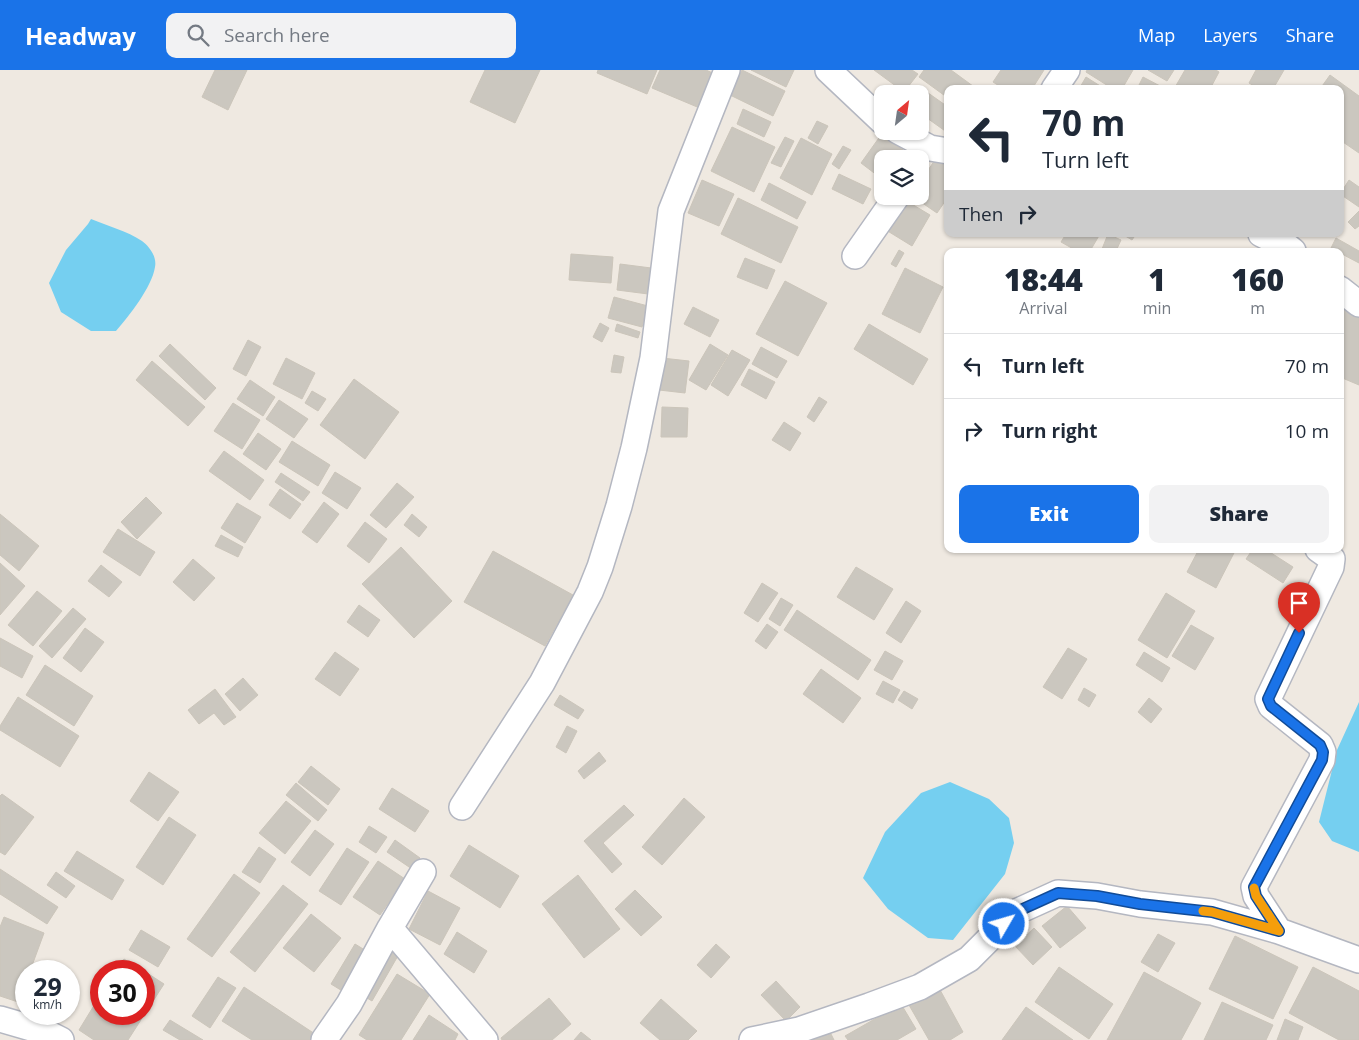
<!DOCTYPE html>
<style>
:root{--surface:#fff;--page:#f2f2f3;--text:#1f2937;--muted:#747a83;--line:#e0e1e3;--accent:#1a73e8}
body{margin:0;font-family:"Open Sans",sans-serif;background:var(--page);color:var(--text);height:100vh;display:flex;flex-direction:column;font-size:19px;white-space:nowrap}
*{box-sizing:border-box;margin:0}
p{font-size:16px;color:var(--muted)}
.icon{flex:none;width:28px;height:28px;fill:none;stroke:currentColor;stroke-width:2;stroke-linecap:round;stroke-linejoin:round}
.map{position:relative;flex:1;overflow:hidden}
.details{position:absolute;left:944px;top:178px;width:400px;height:305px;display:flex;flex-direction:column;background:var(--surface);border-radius:10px;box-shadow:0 1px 4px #0004}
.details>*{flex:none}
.top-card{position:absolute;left:944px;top:15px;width:400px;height:152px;border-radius:10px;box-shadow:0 1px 4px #0004;background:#fff;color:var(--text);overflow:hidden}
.needle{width:32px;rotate:29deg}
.buttons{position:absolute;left:874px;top:15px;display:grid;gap:10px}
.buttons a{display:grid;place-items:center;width:55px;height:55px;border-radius:10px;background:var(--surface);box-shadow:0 1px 4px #0004;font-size:25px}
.speed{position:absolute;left:15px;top:890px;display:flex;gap:10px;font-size:25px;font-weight:700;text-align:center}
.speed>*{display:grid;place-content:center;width:65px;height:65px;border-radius:50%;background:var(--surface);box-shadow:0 1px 4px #0004;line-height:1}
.speed small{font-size:12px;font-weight:400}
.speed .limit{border:8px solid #d22;background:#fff;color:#111}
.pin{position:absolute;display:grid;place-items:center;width:42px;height:42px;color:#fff;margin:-51px -21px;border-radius:50% 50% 50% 0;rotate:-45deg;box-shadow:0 0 5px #0007}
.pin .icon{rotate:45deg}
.me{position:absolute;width:55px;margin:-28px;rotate:52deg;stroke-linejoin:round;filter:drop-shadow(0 0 4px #0008)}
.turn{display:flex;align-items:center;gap:18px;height:105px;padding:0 15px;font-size:22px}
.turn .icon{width:65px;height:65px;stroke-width:2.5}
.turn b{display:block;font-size:35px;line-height:42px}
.then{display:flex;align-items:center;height:48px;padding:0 15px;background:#0003;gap:10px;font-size:19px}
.eta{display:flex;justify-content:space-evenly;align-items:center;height:85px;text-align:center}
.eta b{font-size:30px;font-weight:800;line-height:35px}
.button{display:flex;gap:10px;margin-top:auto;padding:10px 15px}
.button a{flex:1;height:58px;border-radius:10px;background:var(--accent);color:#fff;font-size:20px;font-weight:800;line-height:58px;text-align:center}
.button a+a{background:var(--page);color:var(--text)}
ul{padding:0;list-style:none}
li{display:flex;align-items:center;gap:15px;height:65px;padding:0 15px;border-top:1px solid var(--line)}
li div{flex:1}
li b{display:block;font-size:19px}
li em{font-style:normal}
header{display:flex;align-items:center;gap:30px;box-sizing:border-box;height:70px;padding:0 25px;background:var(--accent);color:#fff}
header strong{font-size:24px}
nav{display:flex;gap:28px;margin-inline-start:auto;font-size:18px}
.search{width:350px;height:45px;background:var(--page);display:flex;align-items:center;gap:12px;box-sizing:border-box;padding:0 18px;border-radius:10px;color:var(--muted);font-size:19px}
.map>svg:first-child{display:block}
.water{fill:#75cff0}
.building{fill:#cbc7bf;stroke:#cbc5ba}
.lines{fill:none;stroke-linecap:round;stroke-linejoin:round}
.street-casing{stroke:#b4b7c1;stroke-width:28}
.street{stroke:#fff;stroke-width:25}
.route-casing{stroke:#114b97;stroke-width:12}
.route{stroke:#1a73e8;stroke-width:9}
.slow{stroke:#f59e0b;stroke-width:9}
</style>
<header>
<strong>Headway</strong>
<div class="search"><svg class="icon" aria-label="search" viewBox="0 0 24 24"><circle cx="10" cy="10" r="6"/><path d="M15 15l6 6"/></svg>Search here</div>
<nav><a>Map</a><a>Layers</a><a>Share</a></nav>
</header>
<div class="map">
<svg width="1359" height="970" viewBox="0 0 1359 970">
<rect width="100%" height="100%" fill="#efe9e1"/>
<path class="water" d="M 91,149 C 108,156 127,161 142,171 C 150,177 157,187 155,197 C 152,217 129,246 116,261 L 91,261 L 61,242 L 49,213 L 66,180 L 88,154 Z
M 1359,632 L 1359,782 L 1332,771 L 1319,752 L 1337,680 Z
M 950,712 L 989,729 L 1009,748 L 1014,773 L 1005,804 L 953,870 L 928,868 L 888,839 L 863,808 L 885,762 L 921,723 Z"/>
<path class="building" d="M 215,0 L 247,0 L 228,40 L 202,27 Z
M 485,0 L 540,0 L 515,53 L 470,32 Z
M 598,0 L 657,0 L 647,24 L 597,3 Z
M 660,0 L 706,0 L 717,5 L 702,39 L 652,18 Z
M 742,0 L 785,21 L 773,46 L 730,25 Z
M 751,0 L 794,0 L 786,17 Z
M 874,0 L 912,0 L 918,4 L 904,22 Z
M 924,0 L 951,0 L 977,19 L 948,19 L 948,28 L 919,7 Z
M 1001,0 L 1044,0 L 1032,19 L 1004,19 L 993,12 Z
M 1087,0 L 1133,0 L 1122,19 L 1113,19 L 1086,2 Z
M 1148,0 L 1174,0 L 1167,11 Z
M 1185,0 L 1216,0 L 1219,2 L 1210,19 L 1174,19 Z
M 1256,0 L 1284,0 L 1273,19 L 1259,19 L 1249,13 Z
M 1330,5 L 1359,26 L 1359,83 L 1340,70 L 1340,19 L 1320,19 Z
M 1086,7 L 1105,19 L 1079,19 Z
M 1143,7 L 1162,17 L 1162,19 L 1137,19 Z
M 924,20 L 948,37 L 948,63 L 920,43 L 920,25 Z
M 743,39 L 771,52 L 764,67 L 737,54 Z
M 817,51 L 828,56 L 818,74 L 808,68 Z
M 732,57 L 775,77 L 754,122 L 711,101 Z
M 881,65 L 903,80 L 897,89 L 882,89 L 882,109 L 861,93 Z
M 785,67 L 794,71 L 781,97 L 771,93 Z
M 801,68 L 832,84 L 812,125 L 780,108 Z
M 843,76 L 851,80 L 839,99 L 832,94 Z
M 939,84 L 948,90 L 948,127 L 937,143 L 912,126 L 920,126 L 920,112 Z
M 839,104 L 871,119 L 863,134 L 832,119 Z
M 702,110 L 734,124 L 719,156 L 688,143 Z
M 1349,110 L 1359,117 L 1359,137 L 1340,124 Z
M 769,113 L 806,132 L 797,149 L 761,130 Z
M 738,128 L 798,157 L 781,193 L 721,164 Z
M 905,130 L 930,145 L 912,176 L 886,160 Z
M 1359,141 L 1359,156 L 1355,159 L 1348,152 Z
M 1066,164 L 1100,164 L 1090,181 L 1077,181 L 1061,172 Z
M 1108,164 L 1121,170 L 1116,181 L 1108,181 L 1102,179 Z
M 1122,164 L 1136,164 L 1132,170 Z
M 1336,168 L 1359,181 L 1359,193 L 1340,183 L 1340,181 L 1337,181 L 1331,178 Z
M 899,180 L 904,183 L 896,197 L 891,194 Z
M 571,184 L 613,187 L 611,213 L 569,210 Z
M 745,188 L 775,200 L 767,219 L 737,207 Z
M 620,194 L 659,199 L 656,225 L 617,220 Z
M 905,198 L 943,217 L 920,263 L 882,244 Z
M 785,211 L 827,233 L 798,286 L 756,264 Z
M 614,227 L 648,236 L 642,257 L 608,248 Z
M 1340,234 L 1359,242 L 1359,315 L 1340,307 Z
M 693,237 L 719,250 L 710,267 L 684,254 Z
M 600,253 L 609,258 L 602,272 L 593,267 Z
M 617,254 L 640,262 L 638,268 L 615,261 Z
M 869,254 L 928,289 L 913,315 L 854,279 Z
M 248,270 L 261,277 L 246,306 L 233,299 Z
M 170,274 L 216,318 L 205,330 L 159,286 Z
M 710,274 L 728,285 L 706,320 L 689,310 Z
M 761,277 L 787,291 L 777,308 L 752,294 Z
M 732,280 L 750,290 L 728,326 L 711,315 Z
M 614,285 L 624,287 L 621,303 L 611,302 Z
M 286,288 L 315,303 L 302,329 L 273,314 Z
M 662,288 L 689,291 L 685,323 L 659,320 Z
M 152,291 L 205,337 L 188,356 L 136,310 Z
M 749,299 L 775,312 L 766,329 L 741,315 Z
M 354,309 L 399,342 L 365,389 L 320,355 Z
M 250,310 L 275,327 L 263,346 L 237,329 Z
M 312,321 L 326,329 L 318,341 L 305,333 Z
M 819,327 L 827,332 L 814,352 L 807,347 Z
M 279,330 L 308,349 L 294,368 L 266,349 Z
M 233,333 L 260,350 L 242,379 L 214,361 Z
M 662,337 L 688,338 L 687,367 L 661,367 Z
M 784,352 L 801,363 L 790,381 L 772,370 Z
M 258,363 L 281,379 L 266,400 L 243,384 Z
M 292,371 L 330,395 L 318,416 L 279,392 Z
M 224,381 L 264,410 L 250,430 L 209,401 Z
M 335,402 L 361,418 L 347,439 L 322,423 Z
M 281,403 L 310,422 L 303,431 L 275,412 Z
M 397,413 L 414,427 L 386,458 L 370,445 Z
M 280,419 L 301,434 L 290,449 L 269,435 Z
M 146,427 L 162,443 L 137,469 L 121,452 Z
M 324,432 L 339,444 L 317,473 L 302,462 Z
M 237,433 L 261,447 L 245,473 L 221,458 Z
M 0,444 L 39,476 L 19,501 L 0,485 Z
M 412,444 L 427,457 L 419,467 L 404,455 Z
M 365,452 L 387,469 L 369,493 L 347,476 Z
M 118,459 L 155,482 L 140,506 L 103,482 Z
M 221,465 L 243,477 L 238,487 L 215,476 Z
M 401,477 L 452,531 L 414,568 L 362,514 Z
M 1199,479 L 1236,479 L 1216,518 L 1187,502 Z
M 1253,479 L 1265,479 L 1293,497 L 1283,513 L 1246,489 Z
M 493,481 L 573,525 L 545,576 L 464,532 Z
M 193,489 L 215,508 L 194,531 L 173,512 Z
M 0,493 L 25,516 L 0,545 Z
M 101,495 L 122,512 L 109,527 L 88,511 Z
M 856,497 L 893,519 L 874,550 L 837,527 Z
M 762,513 L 778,523 L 758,552 L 744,543 Z
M 37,521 L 62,541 L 33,576 L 8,555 Z
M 1166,523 L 1195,541 L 1167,588 L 1138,570 Z
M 781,528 L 793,535 L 780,556 L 769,549 Z
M 906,531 L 921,541 L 901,573 L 886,563 Z
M 359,535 L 380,550 L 368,567 L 347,552 Z
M 73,538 L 86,549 L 52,588 L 39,576 Z
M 797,540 L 871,590 L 858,610 L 784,560 Z
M 767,554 L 778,562 L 766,579 L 755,571 Z
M 1191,555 L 1214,568 L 1195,600 L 1172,586 Z
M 85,558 L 104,572 L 81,602 L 63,588 Z
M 0,568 L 33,586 L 22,608 L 0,596 Z
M 1068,578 L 1087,589 L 1062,629 L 1043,617 Z
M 885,581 L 903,591 L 892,610 L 874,600 Z
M 335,582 L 359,599 L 340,626 L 315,609 Z
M 1144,582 L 1170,598 L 1162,612 L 1136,595 Z
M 45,595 L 93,626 L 74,656 L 26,625 Z
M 821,599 L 861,628 L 843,653 L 803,624 Z
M 243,608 L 258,625 L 240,641 L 225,624 Z
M 883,611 L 900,620 L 893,633 L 876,624 Z
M 1084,618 L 1096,625 L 1089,637 L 1078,630 Z
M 215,619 L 236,647 L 224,655 L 214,643 L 199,654 L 188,640 Z
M 904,621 L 918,629 L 912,639 L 898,630 Z
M 560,625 L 584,640 L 578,649 L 554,635 Z
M 18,627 L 79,666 L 60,697 L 0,660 L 0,656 Z
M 1149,628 L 1162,639 L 1151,653 L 1138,642 Z
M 567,656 L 577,661 L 566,683 L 556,677 Z
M 599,682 L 606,691 L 584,709 L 578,701 Z
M 311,696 L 340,719 L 328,735 L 298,712 Z
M 149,702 L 179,722 L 158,751 L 130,731 Z
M 296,713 L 327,740 L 318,751 L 286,725 Z
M 392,718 L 429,741 L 415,762 L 379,739 Z
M 2,724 L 34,747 L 5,785 L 0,782 L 0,726 Z
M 684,728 L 705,747 L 662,795 L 642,777 Z
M 286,731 L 311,751 L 285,784 L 259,763 Z
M 624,735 L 634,745 L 603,773 L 622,794 L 612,803 L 584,771 Z
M 169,747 L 196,765 L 163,815 L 136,797 Z
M 369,756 L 387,767 L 376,783 L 359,772 Z
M 315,760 L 334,774 L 310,806 L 291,792 Z
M 395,770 L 420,788 L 412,799 L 387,782 Z
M 469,775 L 519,806 L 500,838 L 450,806 Z
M 259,777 L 276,789 L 260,813 L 242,802 Z
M 347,778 L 369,792 L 341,835 L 319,821 Z
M 77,781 L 124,810 L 112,830 L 64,801 Z
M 378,791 L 405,809 L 380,845 L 353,827 Z
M 0,799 L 58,837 L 47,854 L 0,824 Z
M 56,802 L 75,816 L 66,828 L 47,815 Z
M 234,804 L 260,823 L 212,887 L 187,869 Z
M 578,805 L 620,859 L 584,888 L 542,834 Z
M 283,815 L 308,834 L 255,902 L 230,882 Z
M 635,820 L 662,847 L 641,866 L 615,839 Z
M 428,821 L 460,838 L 440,875 L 409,859 Z
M 1067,836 L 1086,858 L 1060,878 L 1042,856 Z
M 311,844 L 341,868 L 314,902 L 283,878 Z
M 4,847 L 44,863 L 30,901 L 26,901 L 26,910 L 18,932 L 0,926 L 0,857 Z
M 1034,858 L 1052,877 L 1033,895 L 1015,876 Z
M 141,860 L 170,877 L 158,897 L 129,880 Z
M 457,862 L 487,881 L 474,903 L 444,884 Z
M 1158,864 L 1175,873 L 1158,902 L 1141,892 Z
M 1235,866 L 1298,897 L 1273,949 L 1209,919 Z
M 355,874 L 368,882 L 344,922 L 331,914 Z
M 716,874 L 730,887 L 711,908 L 697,895 Z
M 383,875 L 399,884 L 372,931 L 357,922 Z
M 124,889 L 143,901 L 116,901 Z
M 1059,897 L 1113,934 L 1089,969 L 1035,932 Z
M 1313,897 L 1359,921 L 1359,970 L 1339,970 L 1289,943 Z
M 144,901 L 164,914 L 128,970 L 94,970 L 79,960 L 101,924 L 101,944 L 144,944 Z
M 1144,902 L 1201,933 L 1181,970 L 1107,970 Z
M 397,904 L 430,924 L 401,970 L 367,970 L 359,965 Z
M 218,907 L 236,918 L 210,958 L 192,946 Z
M 776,911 L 800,937 L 786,951 L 761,925 Z
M 244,917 L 315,964 L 311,970 L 252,970 L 222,951 Z
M 939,918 L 963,962 L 950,970 L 929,970 L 909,935 Z
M 549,928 L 571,954 L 552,970 L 502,970 L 501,968 Z
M 661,929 L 697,961 L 688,970 L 660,970 L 640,953 Z
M 1222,932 L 1273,955 L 1266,970 L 1204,970 Z
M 901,934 L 916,959 L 897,970 L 848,970 L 845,966 Z
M 1026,937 L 1073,970 L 1002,970 Z
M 429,945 L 458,964 L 455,970 L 413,970 Z
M 1285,949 L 1303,957 L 1298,970 L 1277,970 Z
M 170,950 L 203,970 L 180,970 L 163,960 Z
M 581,962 L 591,970 L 574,970 Z
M 830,962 L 834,970 L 809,970 Z"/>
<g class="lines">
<g class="street-casing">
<path id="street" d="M 828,0 L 882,51
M 1054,19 L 1067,0
M 898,61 L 930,78 L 948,81
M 1261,164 L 1288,177 L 1293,181
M 855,186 L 897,126
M 1340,219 L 1359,234
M 462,737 L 542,613 L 590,522 L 600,497 L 619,436 L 634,378 L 653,288 L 671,141 L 727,0
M 423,802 L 390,858 L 485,970
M 1279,861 L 1256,826 L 1254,817 L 1322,690 L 1323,682 L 1320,675 L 1271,636 L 1268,629 L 1331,497 L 1332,489 L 1318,479
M 0,949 L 45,962 L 61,970
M 324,970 L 349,934 L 390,858
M 752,970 L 799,960 L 869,936 L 920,917 L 969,889 L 1016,842 L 1058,823 L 1097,826 L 1140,834 L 1212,842 L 1279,861 L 1359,890"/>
</g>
<use href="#street" class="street"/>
</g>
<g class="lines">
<g class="route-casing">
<path id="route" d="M 1004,854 L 1016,842 L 1058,823 L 1097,826 L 1140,834 L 1212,842 L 1279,861 L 1256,826 L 1254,817 L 1322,690 L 1323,682 L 1320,675 L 1271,636 L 1268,629 L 1299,563"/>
</g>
<use href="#route" class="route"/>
<path class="slow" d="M 1203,841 L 1212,842 L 1279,861 L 1256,826 L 1254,818"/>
</g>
</svg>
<div class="buttons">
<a><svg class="needle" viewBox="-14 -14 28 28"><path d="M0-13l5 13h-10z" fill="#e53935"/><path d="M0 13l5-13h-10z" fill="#747a83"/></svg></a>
<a><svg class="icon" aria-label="layers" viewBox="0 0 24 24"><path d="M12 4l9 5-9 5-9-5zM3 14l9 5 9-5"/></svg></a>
</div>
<div class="speed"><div>29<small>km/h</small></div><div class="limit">30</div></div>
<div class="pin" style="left:1299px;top:563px;background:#d93025"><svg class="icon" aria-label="arrive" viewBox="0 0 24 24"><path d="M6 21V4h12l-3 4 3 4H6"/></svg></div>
<svg class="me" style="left:1004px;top:854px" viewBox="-20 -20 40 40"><circle r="17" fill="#1a73e8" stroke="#fff" stroke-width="3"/><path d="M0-11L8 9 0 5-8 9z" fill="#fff"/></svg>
<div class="top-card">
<div class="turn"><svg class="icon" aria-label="left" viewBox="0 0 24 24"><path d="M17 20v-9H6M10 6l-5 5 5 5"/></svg><div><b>70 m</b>Turn left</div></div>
<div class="then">Then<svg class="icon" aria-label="right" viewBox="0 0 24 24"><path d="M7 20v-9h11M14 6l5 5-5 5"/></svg></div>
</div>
<section class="details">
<div class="eta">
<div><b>18:44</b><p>Arrival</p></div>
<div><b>1</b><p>min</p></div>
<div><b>160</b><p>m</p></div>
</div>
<ul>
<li><svg class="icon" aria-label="left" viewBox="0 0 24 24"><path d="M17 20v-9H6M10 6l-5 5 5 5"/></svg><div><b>Turn left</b></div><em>70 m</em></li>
<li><svg class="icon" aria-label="right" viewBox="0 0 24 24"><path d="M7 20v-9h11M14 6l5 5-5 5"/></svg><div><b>Turn right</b></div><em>10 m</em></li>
</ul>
<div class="button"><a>Exit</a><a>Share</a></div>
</section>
</div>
